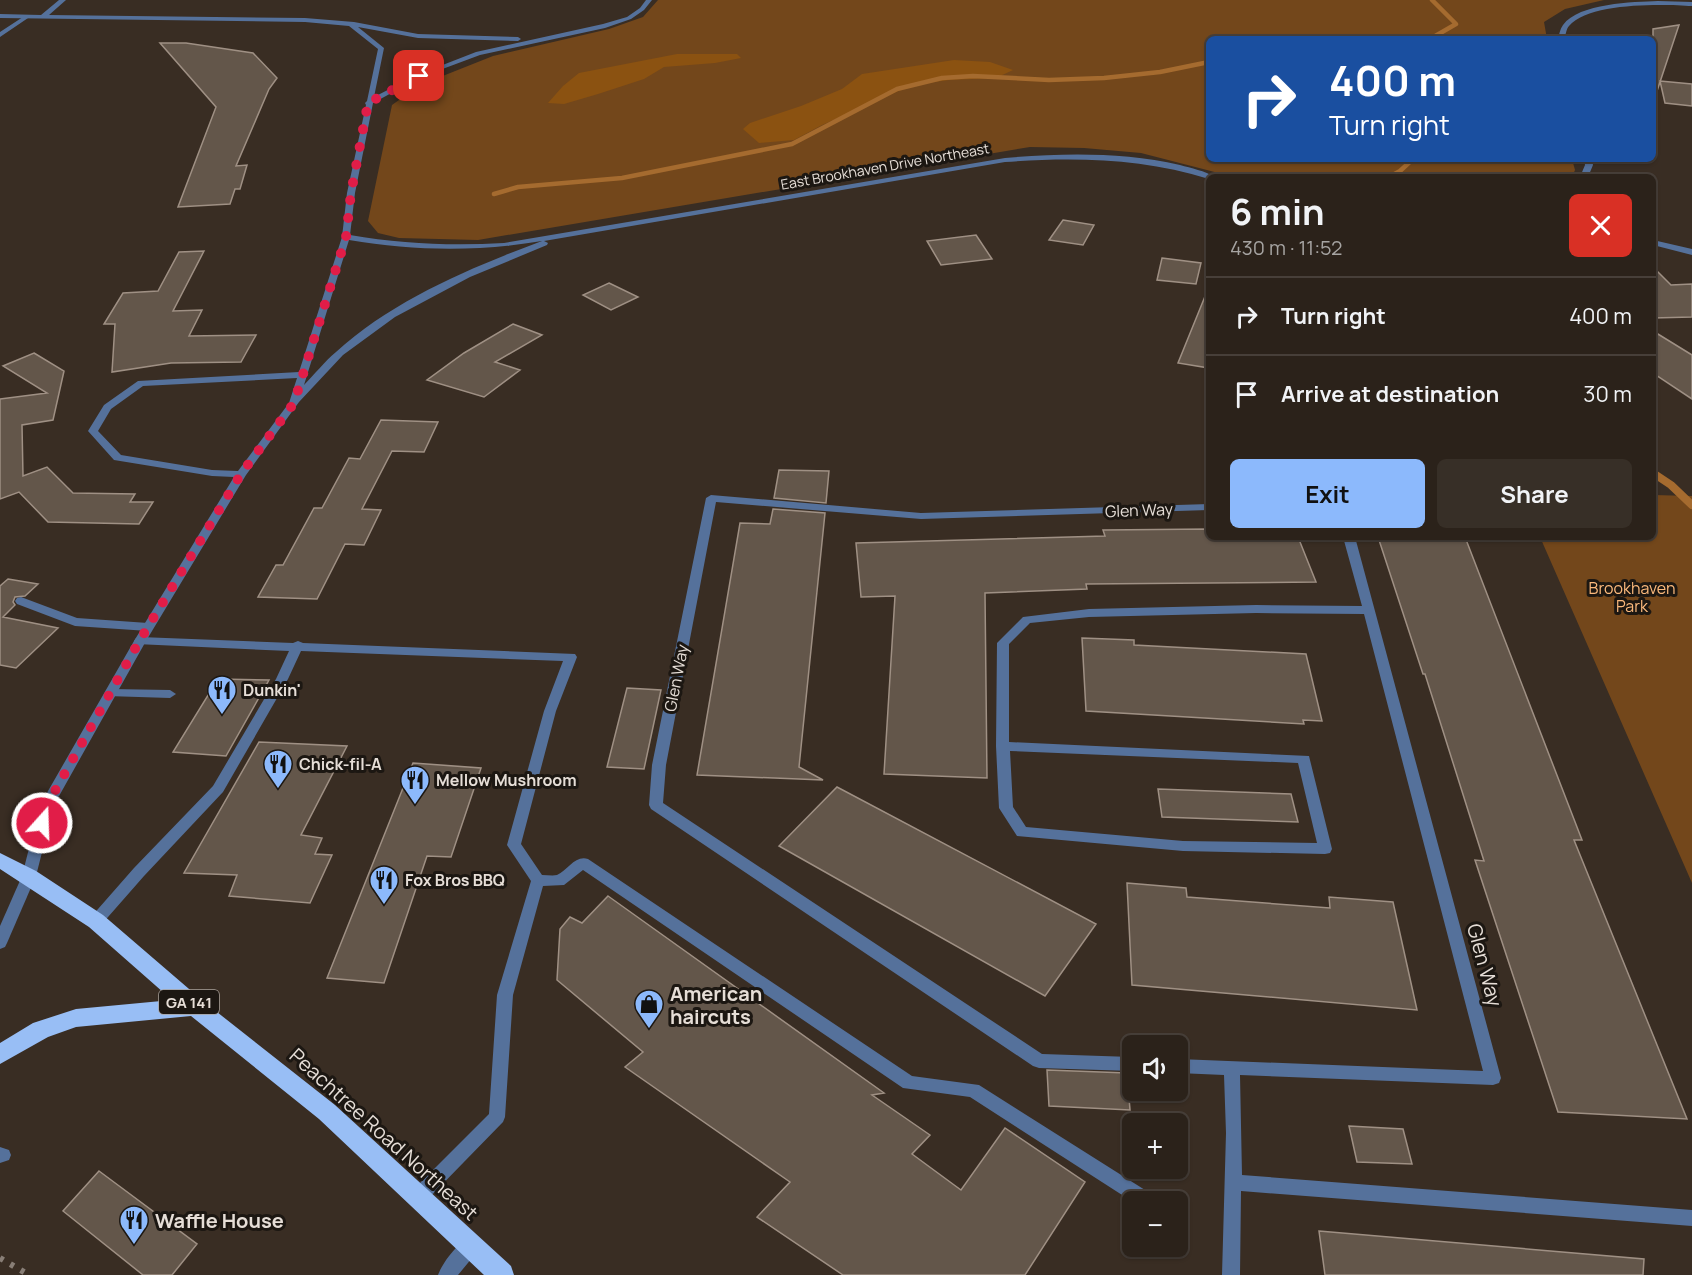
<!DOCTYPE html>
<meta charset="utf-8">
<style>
:root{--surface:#2b221a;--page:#372f27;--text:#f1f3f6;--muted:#a6a4a2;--line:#473f39;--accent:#8cb9fc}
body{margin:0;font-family:Manrope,sans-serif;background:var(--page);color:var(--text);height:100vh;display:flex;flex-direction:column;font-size:22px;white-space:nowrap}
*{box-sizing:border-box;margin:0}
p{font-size:20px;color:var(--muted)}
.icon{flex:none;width:33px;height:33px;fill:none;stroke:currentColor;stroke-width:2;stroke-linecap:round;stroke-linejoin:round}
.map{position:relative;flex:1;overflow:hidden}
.details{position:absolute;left:1206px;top:174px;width:450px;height:366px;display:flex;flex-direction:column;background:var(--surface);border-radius:9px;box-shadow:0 2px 4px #0004,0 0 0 2px var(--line)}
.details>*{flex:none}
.guide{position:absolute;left:1206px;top:36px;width:450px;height:126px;border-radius:9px;box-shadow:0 2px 4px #0004,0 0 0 2px var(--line);background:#1a4fa0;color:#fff;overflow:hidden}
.tools{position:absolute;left:1122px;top:1035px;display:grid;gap:12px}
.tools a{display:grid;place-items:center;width:66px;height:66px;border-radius:9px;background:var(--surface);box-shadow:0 2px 4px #0004,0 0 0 2px var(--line);font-size:30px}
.pin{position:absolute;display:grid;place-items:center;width:51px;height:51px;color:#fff;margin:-26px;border-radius:12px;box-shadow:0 3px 9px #0006}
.me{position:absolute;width:66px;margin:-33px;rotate:20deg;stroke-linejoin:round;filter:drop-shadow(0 0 4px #0008)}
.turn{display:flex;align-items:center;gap:21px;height:126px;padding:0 24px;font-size:27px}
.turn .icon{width:78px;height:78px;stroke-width:2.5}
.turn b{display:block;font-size:42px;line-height:51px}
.round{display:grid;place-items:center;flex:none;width:63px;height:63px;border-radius:9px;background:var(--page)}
.overview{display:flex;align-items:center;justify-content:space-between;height:102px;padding:0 24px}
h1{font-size:36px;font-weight:700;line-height:45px}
.action{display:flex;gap:12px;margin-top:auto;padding:12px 24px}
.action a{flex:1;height:69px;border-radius:9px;background:var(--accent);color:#111;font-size:24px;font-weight:700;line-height:69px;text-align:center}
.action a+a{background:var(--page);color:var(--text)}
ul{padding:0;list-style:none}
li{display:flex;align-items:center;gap:18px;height:78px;padding:0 24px;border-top:2px solid var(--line)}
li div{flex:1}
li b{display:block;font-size:22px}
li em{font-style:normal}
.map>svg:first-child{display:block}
.green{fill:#73471b}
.forest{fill:#8b5211}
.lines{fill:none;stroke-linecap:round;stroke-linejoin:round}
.stream-far1{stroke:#a56b2f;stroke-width:4.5}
.stream{stroke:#a56b2f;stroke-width:8}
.building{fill:#63564a;stroke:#9f9084;stroke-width:1.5}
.service{fill:#55719b;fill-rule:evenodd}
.minor{fill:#55719b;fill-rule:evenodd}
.tertiary{fill:#55719b;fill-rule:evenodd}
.trunk{fill:#98bef5;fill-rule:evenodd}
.rail{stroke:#887e76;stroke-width:6;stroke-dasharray:4 8;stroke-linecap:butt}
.route{stroke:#e11d48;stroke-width:10;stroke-dasharray:0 18}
.labels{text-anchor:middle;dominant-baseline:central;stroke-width:6;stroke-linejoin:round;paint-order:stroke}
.far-street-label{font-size:14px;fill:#e6ded7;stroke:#1c1712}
.shield{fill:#1c1712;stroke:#a9a29c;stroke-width:1.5}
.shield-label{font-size:15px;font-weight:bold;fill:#e6ded7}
.street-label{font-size:16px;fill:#e6ded7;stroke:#1c1712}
.park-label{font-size:16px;fill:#fbb97c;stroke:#1c1712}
.poi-label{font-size:16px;font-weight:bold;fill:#e6ded7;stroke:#1c1712;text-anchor:start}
.near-street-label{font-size:20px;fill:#e6ded7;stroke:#1c1712}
.near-poi-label{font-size:20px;font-weight:bold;fill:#e6ded7;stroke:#1c1712;text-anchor:start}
</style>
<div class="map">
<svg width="1692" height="1275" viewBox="0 0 1692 1275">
<rect width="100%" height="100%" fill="#392d23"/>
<path class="green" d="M 658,0 L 1604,0 L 1565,9 L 1544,22 L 1547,39 L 1209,39 L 1209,159 L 1572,159 L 1575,170 L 1572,177 L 1234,177 L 1141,153 L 1084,148 L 1030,147 L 478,240 L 399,238 L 378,233 L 368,221 L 392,105 L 420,85 L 493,56 L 609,29 L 643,17 Z
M 1653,495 L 1692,496 L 1692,883 L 1540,537 L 1653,537 Z"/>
<path class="forest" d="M 677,54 L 737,54 L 741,58 L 715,63 L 664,67 L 644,79 L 598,94 L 564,104 L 548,103 L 563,86 L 579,73 Z
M 954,60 L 990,62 L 1013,70 L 996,78 L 949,80 L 912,85 L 822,125 L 794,140 L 759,143 L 743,129 L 750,123 L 801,106 L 842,89 L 862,74 Z"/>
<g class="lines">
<path class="stream-far1" d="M 1430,39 L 1456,24 L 1432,0
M 1389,177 L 1400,171 L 1413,159
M 494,194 L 518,187 L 622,178 L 792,144 L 897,89 L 942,78 L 973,76 L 1049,80 L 1104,78 L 1160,72 L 1209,62"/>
<path class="stream" d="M 1653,473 L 1671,485 L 1692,505"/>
</g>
<path class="building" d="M 1679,25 L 1657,91 L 1653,90 L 1653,29 Z
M 160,43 L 186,43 L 253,53 L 277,78 L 269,89 L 236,166 L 247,165 L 240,189 L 235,189 L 230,204 L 178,207 L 216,107 Z
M 1660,81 L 1692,84 L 1692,106 L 1665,103 Z
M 1063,220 L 1094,225 L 1083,245 L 1049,240 Z
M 976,235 L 992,259 L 941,265 L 927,241 Z
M 204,251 L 173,311 L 202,310 L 189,336 L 256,335 L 241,362 L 171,363 L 112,372 L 115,324 L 104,324 L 123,293 L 158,291 L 179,252 Z
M 1162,258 L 1201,263 L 1196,284 L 1157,280 Z
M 1653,267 L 1671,285 L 1692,284 L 1692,317 L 1653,318 Z
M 609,283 L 638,297 L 611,310 L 583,295 Z
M 1208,289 L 1209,368 L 1178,363 Z
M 513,324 L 542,335 L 495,362 L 520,370 L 484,397 L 427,380 L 464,353 Z
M 1653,331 L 1692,355 L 1692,399 L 1653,373 Z
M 34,353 L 64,371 L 53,420 L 22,425 L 23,476 L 47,467 L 73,493 L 135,494 L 130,502 L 153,502 L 139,524 L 48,522 L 19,492 L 0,499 L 0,399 L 47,393 L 3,366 Z
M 381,420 L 438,422 L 424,452 L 392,451 L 362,509 L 381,510 L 364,545 L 345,544 L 317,599 L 258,597 L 276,565 L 283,565 L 314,508 L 322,508 L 349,458 L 360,459 Z
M 779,470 L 829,471 L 826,503 L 774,498 Z
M 773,509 L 825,513 L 799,767 L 823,780 L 697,775 L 740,523 L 770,524 Z
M 1209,529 L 1209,537 L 1298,537 L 1316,582 L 1086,584 L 1087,589 L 985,593 L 987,778 L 884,774 L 895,596 L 861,597 L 856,543 L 1105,536 L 1103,530 Z
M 1378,537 L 1465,537 L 1582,840 L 1574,840 L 1687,1119 L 1558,1112 L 1475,860 L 1484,861 L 1425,674 L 1423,674 Z
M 8,579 L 38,584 L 25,596 L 15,597 L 13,602 L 15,605 L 3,617 L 58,628 L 16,668 L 0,665 L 0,586 Z
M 1082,638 L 1134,640 L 1134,645 L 1306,654 L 1322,721 L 1303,720 L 1304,724 L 1086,711 Z
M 218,679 L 269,680 L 226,756 L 173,752 Z
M 627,688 L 661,690 L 644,769 L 607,767 Z
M 259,742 L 347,746 L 301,835 L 322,838 L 315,854 L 332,855 L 310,903 L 229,896 L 237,875 L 184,873 Z
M 413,763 L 481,768 L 451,857 L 427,856 L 384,983 L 327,978 Z
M 837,787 L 1096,924 L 1045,996 L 779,846 Z
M 1158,789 L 1291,794 L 1298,822 L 1162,817 Z
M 1127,883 L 1186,888 L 1187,897 L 1330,908 L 1329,897 L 1393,902 L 1417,1010 L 1132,985 Z
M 608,896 L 884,1093 L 872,1095 L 930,1135 L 912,1154 L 961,1190 L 1005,1128 L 1085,1182 L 1025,1275 L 843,1275 L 757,1217 L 790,1182 L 625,1067 L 643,1052 L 557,980 L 560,929 L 570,917 L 582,923 Z
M 1047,1070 L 1127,1073 L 1130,1110 L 1049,1106 Z
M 1349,1126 L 1403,1129 L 1412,1164 L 1357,1162 Z
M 99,1171 L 197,1244 L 172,1275 L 143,1275 L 63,1211 Z
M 1319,1231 L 1644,1259 L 1643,1275 L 1325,1275 Z"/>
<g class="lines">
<path class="service" d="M 26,15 L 31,16 L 0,37 L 0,32 Z
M 21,597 L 77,618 L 148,623 L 154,627 L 148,631 L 75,626 L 17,604 L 15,601 L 17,598 Z
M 140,637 L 293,643 L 298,641 L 303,643 L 575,654 L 577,657 L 556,711 L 521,844 L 542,875 C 547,875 553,876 557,875 C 568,870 575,855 588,859 L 912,1076 L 979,1085 L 1145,1190 L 1148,1196 L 1145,1202 L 1133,1202 L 970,1097 L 903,1088 L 583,870 L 564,885 L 543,886 L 513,995 L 505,1117 L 503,1122 L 424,1203 L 418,1205 L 412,1203 L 409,1197 L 412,1191 L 489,1114 L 497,995 L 531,881 L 507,845 L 544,711 L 563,661 L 301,651 L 288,679 L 223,792 L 144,876 L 101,925 L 96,927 L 91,925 L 89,921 L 91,917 L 134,868 L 213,786 L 276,679 L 289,651 L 136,644 L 134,641 L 136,638 Z
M 111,689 L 170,690 L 176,694 L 170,698 L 107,696 L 105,693 Z
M 0,1147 L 9,1150 L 11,1155 L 9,1160 L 0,1163 Z
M 471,1237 L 477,1240 L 480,1246 L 477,1252 L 458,1275 L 438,1275 C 443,1262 458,1242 471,1237 Z"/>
<path class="minor" d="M 59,0 L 66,0 L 49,15 L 305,18 L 354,22 L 418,34 L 518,37 L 521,39 L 518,41 L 418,38 L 358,27 L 384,48 L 374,97 L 417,75 L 476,52 L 603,24 L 627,17 L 640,8 L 646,0 L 652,0 L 644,10 L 631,19 L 605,28 L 480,55 L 421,77 L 373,103 L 355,193 L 350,235 C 402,244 452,246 504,243 L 1005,158 C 1064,153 1122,152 1180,165 C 1191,168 1205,171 1215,177 L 1209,177 L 1209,179 C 1142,158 1074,157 1005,162 L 544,241 L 548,243 L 547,245 L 470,277 L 395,317 L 343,355 L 299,402 L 246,475 L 146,641 L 54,805 L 36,876 L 34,880 L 29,882 L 24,880 L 22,876 L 40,805 L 134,641 L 234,477 L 212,476 L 114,460 L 88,431 L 104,405 L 138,381 L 299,372 L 342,237 L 347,193 L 366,105 L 365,103 L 367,101 L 378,49 L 349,26 L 305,22 L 0,18 L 0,14 L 41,15 ZM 349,240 C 414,251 477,252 542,241 C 470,268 393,300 336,352 C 324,362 315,374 304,385 ZM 297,378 L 289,403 L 238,471 L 212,470 L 121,455 L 98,431 L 111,409 L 143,386 Z
M 1658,1 L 1692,2 L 1692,6 C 1663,4 1589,2 1569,26 C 1566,29 1566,35 1564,39 L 1558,39 C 1559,35 1560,29 1563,25 C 1579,3 1633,2 1658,1 Z
M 1584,159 L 1592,159 L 1593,165 L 1588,177 L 1580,177 L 1585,165 Z
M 1653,240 L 1692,249 L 1692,255 L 1653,245 Z
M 711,495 L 921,513 L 1209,504 L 1209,510 L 921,519 L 716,502 L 666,765 L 663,803 L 1042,1054 L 1132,1057 L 1132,1071 L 1039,1068 L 1033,1066 L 651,809 L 649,805 L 652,765 L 706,498 Z
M 1343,537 L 1355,537 L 1501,1078 L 1499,1083 L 1493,1085 L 1240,1075 L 1242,1175 L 1692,1210 L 1692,1226 L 1241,1191 L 1240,1275 L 1222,1275 L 1226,1133 L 1224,1075 L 1178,1073 L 1178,1059 L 1483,1071 L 1364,614 L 1256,613 L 1089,617 L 1030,623 L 1009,644 L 1009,742 L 1309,756 L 1332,849 L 1330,853 L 1325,854 L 1183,851 L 1017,836 L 999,808 L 996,746 L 997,643 L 1023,617 L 1089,609 L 1256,605 L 1362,606 ZM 1010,751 L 1298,763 L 1317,843 L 1183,841 L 1026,827 L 1013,807 Z"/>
<path class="tertiary" d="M 29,870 L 34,872 L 36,876 L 7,943 L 5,947 L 0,949 L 0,926 L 22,876 L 24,872 Z"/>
<path class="trunk" d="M 0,853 L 36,871 L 103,915 L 203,1001 L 335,1105 L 511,1266 L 514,1275 L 484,1275 L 319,1119 L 191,1016 L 76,1027 L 48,1037 L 0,1064 L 0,1043 L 33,1023 L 76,1009 L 172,1000 L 89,927 L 0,869 Z"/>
<path class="rail" d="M 0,1258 L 29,1275"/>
</g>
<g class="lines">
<path class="route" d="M 42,823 L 47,805 L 140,640 L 241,474 L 294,403 L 346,237 L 351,193 L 368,103 L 419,76"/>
</g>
<defs>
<g id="restaurant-pin" transform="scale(1.5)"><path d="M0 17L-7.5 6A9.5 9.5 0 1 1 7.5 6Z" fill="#8cb9fc" stroke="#1c1712"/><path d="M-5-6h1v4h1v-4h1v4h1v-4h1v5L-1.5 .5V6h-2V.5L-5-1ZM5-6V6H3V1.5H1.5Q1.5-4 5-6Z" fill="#111"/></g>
<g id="shop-pin" transform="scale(1.5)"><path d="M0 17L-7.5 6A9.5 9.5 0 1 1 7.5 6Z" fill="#8cb9fc" stroke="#1c1712"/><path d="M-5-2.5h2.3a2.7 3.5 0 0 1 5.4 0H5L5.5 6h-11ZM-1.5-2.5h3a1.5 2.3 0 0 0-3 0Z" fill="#111"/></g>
</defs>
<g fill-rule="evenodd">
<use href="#restaurant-pin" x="222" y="690"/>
<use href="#restaurant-pin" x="278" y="764"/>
<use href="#restaurant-pin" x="415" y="780"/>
<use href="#restaurant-pin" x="384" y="880"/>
<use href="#shop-pin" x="649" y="1004"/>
<use href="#restaurant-pin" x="134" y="1220"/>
</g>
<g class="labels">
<g class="far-street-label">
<text transform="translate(885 166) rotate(-10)">East Brookhaven Drive Northeast</text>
</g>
<rect class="shield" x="159" y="990" width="60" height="24" rx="4.5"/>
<g class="shield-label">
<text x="189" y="1002">GA 141</text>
</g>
<g class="street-label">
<text transform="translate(1139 510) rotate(-2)">Glen Way</text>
<text transform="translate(676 678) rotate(-79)">Glen Way</text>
</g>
<g class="park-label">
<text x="1632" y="588">Brookhaven<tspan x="1632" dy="18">Park</tspan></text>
</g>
<g class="poi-label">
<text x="243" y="690">Dunkin'</text>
<text x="299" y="764">Chick-fil-A</text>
<text x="436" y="780">Mellow Mushroom</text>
<text x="405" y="880">Fox Bros BBQ</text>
</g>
<g class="near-street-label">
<text transform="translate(1485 965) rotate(75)">Glen Way</text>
<text transform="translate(384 1134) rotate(42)">Peachtree Road Northeast</text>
</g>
<g class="near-poi-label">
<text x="670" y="993">American<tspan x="670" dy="23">haircuts</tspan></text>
<text x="155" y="1220">Waffle House</text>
</g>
</g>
</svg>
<div class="tools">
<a><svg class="icon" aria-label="sound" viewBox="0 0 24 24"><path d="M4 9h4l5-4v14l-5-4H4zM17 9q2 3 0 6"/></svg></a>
<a>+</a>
<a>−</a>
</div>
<div class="pin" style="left:419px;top:76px;background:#d93025"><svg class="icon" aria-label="arrive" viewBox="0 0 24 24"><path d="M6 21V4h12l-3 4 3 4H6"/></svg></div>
<svg class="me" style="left:42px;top:823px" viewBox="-20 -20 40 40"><circle r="17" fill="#e11d48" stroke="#fff" stroke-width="3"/><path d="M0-11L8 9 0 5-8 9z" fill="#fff"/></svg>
<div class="guide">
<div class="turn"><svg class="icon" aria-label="right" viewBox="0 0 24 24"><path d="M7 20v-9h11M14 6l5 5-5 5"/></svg><div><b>400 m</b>Turn right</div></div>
</div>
<section class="details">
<div class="overview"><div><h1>6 min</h1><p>430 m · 11:52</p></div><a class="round" style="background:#d93025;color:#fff"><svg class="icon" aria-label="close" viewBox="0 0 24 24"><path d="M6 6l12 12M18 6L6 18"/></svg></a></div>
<ul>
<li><svg class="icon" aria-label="right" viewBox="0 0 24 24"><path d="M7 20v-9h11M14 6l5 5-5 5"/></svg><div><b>Turn right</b></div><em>400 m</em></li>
<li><svg class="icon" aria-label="arrive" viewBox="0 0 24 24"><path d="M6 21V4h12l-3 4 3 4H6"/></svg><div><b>Arrive at destination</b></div><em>30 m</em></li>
</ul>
<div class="action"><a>Exit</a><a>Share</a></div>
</section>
</div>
